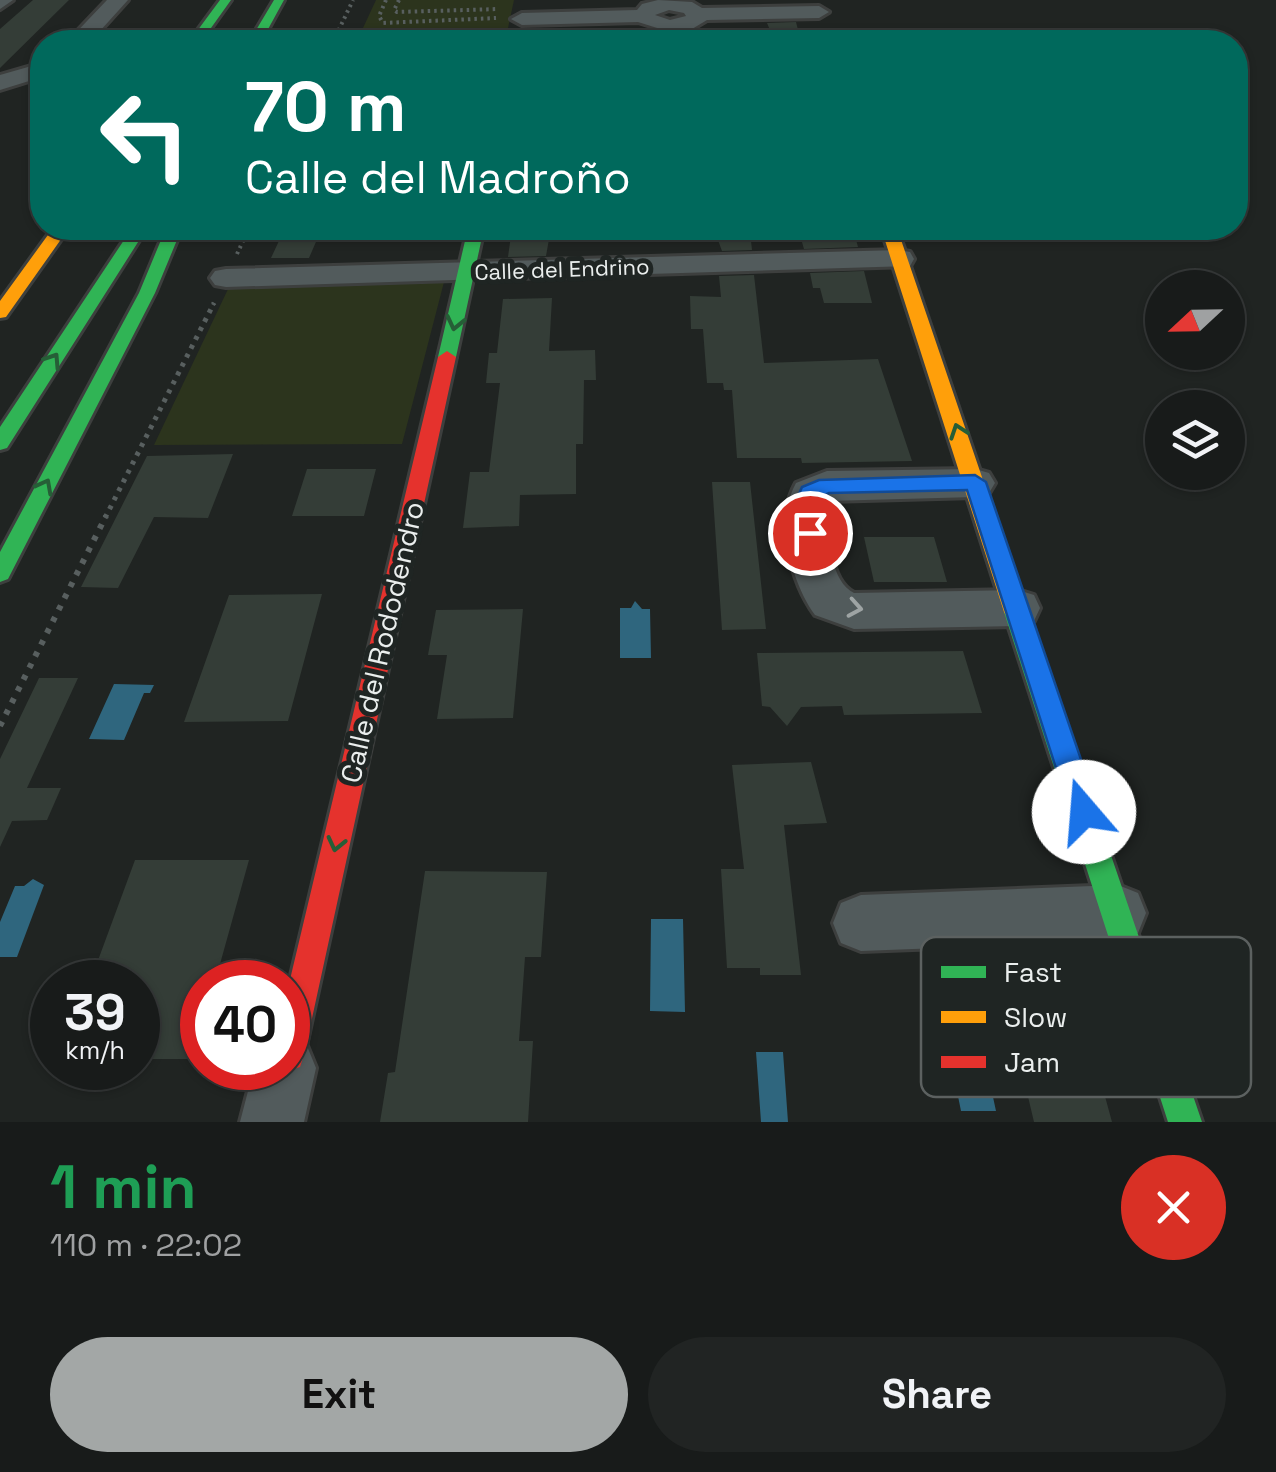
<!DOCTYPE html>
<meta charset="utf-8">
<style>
:root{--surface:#181b1a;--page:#212423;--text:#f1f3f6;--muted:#9fa1a2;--line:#363939;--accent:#a3a7a6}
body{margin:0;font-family:"Space Grotesk",sans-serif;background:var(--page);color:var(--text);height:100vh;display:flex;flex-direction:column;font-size:38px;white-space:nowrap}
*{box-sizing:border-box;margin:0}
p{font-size:32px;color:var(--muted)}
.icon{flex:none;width:55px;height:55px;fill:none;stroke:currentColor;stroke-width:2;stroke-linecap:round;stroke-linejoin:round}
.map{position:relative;height:1122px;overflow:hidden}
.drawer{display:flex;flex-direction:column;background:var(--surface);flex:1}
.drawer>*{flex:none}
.hud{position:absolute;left:30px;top:30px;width:1218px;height:210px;border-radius:40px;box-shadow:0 2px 8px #0004,0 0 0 2px var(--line);background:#00695c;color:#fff;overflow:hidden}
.needle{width:65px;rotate:248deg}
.buttons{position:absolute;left:1145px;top:270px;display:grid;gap:20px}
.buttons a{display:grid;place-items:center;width:100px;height:100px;border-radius:50%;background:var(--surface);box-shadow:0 2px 8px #0004,0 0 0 2px var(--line);font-size:50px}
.speed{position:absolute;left:30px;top:960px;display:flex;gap:20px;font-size:50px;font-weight:700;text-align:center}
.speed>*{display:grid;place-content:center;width:130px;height:130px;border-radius:50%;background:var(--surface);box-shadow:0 2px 8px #0004,0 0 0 2px var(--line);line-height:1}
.speed small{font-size:25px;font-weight:400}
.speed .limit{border:15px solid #d22;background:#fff;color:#111}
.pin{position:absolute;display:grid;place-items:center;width:85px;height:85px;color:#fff;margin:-42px;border:5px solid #fff;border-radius:50%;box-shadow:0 2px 10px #0007}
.me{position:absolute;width:110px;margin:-55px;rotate:342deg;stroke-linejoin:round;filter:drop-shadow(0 0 8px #0008)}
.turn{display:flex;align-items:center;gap:35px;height:210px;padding:0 50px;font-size:45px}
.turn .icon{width:130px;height:130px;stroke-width:2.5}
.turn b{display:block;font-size:70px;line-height:85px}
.round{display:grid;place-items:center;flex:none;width:105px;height:105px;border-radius:52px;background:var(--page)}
.headline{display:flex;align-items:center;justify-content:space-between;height:170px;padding:0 50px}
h1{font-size:60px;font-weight:800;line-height:75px;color:#1e9e55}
.action{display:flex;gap:20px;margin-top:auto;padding:20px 50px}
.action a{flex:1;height:115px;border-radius:60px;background:var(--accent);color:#111;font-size:40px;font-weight:800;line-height:115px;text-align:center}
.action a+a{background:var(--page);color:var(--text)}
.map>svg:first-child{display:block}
.green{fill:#2c341d}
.water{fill:#2f667e}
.building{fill:#343d37}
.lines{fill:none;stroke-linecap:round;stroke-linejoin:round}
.street-casing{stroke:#3d3f3e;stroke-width:6}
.fast-casing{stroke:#3d3f3e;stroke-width:6}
.slow-casing{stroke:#3d3f3e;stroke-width:6}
.jam-casing{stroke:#3d3f3e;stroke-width:6}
.path-far2{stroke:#585f5f;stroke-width:4;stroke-dasharray:2.5 4;stroke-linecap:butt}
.path-far1{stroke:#585f5f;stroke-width:5;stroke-dasharray:4 6;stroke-linecap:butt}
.path{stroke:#585f5f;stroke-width:6;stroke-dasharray:5 8;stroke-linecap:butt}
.street{fill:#525b5c;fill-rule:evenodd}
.fast{fill:#30b455;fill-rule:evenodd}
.slow{fill:#ff9f0a;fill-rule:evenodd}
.jam{fill:#e5322d;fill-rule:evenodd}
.oneway{stroke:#265e37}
.oneway2{stroke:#9ea4a4}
.route{fill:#1a73e8;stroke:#114b97;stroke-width:2.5}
.labels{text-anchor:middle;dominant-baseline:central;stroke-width:10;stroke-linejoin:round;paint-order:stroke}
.far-street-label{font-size:22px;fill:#eaeeed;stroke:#1f2523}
.street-label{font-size:28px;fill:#eaeeed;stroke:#1f2523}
.key{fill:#1f2523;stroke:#5c6160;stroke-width:2.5}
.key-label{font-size:28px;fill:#eaeeed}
</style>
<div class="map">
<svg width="1276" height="1122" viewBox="0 0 1276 1122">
<rect width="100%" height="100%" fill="#202422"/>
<path class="green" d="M 376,0 L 514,0 L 508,28 L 363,28 Z
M 444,282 L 402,444 L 154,445 L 229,287 Z"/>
<path class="water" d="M 635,601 L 642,609 L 650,609 L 651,658 L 620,658 L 620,608 L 631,608 Z
M 114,684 L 154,685 L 150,693 L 144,693 L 124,740 L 89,739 Z
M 33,879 L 44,885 L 17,957 L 0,957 L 0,922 L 15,886 L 24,886 Z
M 651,919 L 683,919 L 685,1012 L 650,1011 Z
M 944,1027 L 978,1027 L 996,1111 L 961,1111 Z
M 756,1052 L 783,1052 L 788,1122 L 761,1122 Z"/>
<path class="building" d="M 33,0 L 69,0 L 0,68 L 0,29 Z
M 796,22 L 801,42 L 775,42 L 767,23 Z
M 285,228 L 322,228 L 309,258 L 271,258 Z
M 512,228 L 551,228 L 546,256 L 508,257 Z
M 715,232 L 750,232 L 752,250 L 722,251 Z
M 799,232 L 854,232 L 858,247 L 804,249 Z
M 864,271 L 872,303 L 824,303 L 820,288 L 813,288 L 810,273 Z
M 754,275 L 764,363 L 878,359 L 912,461 L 802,463 L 801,458 L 737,458 L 732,390 L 724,390 L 723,383 L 707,383 L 703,329 L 691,329 L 690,296 L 721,297 L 719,276 Z
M 552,298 L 549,351 L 595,350 L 596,380 L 584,380 L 583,444 L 576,444 L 576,494 L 520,495 L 519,526 L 463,528 L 470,472 L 489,472 L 500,383 L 486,383 L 489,353 L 497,353 L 503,299 Z
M 233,454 L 208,518 L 154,517 L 118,588 L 81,587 L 147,456 Z
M 307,469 L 376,469 L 364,516 L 292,516 Z
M 712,482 L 750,482 L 766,629 L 722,630 Z
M 864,537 L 934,537 L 947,582 L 874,582 Z
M 322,594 L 288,721 L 184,722 L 229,595 Z
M 523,609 L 513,718 L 437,719 L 447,655 L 428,655 L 436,610 Z
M 963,651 L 982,713 L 844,715 L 842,706 L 801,707 L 787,726 L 770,707 L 762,706 L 757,653 Z
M 39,678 L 78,678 L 27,788 L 61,788 L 47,820 L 12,821 L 0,847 L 0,759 Z
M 811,762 L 827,823 L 784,825 L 801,975 L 760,975 L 760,968 L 727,968 L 721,869 L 744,869 L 732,765 Z
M 135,860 L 249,860 L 215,982 L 202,982 L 202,1028 L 194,1059 L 138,1059 L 138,982 L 90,982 Z
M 425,871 L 547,872 L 541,957 L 525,957 L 519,1041 L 533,1041 L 528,1122 L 380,1122 L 388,1073 L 395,1072 Z
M 1008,1012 L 1082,1012 L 1112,1122 L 1034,1122 Z"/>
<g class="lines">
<g class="street-casing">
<path id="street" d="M 0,0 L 13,0 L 0,9 Z
M 107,0 L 128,0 L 90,42 L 67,42 Z
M 658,0 L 692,2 L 702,8 L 819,6 L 829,12 L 819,18 L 707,20 L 692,29 L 670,32 L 638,22 L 522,25 L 511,19 L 522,13 L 637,10 L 642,4 ZM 669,10 L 684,13 L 686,16 L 670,20 L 655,15 Z
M 42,63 L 42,77 L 0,90 L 0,75 Z
M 899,250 L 910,252 L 914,259 L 910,266 L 226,287 L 215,285 L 210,278 L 215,271 L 226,269 Z
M 975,469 L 989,473 L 995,483 L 989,493 L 975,497 L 828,501 C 827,527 828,580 854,593 L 1018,590 L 1034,595 L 1040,608 L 1034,621 L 1018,626 L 854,629 L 815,615 C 791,582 775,520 796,483 L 827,471 Z
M 1118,885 L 1138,893 L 1146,913 L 1138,933 L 1118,941 L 861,951 L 841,943 L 833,923 L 841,903 L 861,895 Z
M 288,1038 L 307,1046 L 316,1068 L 304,1122 L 240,1122 L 254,1068 L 288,1068 Z"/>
</g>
<g class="fast-casing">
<path id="fast" d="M 220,0 L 231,0 L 201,42 L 189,42 Z
M 274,0 L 284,0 L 261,42 L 249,42 Z
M 132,228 L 147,228 L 7,448 L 0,450 L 0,427 Z
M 166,228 L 182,228 L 155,293 L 8,579 L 0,582 L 0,552 L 139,293 Z
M 468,228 L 484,228 L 456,357 L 447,363 L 438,357 Z
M 1016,602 L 1024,605 L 1028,612 L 1202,1122 L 1168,1122 L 1004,612 L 1008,605 Z"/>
</g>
<g class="slow-casing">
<path id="slow" d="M 53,228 L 69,228 L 6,317 L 0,318 L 0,301 Z
M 881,228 L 897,228 L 1028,612 L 1024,619 L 1016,622 L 1008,619 L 1004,612 Z"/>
</g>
<g class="jam-casing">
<path id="jam" d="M 447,351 L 456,357 L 304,1055 L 300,1067 L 288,1071 L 279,1068 L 288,1068 L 288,988 L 438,357 Z"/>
</g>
<path class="path-far2" d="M 386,0 L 379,16 L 383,23 L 496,18
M 399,0 L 394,10 L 397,12 L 499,9
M 333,42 L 353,0
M 237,254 L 249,228
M 213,305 L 215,301"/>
<path class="path-far1" d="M 105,518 L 214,303"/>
<path class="path" d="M 0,726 L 106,516"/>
<use href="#street" class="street"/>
<use href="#fast" class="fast"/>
<use href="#slow" class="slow"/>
<use href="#jam" class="jam"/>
</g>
<defs><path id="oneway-chevron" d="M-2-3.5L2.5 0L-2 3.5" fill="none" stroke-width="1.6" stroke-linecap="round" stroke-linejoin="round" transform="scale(2.5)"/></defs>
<g class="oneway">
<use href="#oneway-chevron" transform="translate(455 323) rotate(103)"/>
<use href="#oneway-chevron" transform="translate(53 360) rotate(-57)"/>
<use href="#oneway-chevron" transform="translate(958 431) rotate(-109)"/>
<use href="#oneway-chevron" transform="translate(45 486) rotate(-62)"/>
<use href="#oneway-chevron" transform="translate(336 844) rotate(103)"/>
</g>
<use class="oneway2" href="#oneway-chevron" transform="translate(855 608) rotate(10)"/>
<path class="route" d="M 975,475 L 986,482 L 1099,812 L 1094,821 L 1084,825 L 1075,821 L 1070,812 L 967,490 L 829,493 L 819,498 C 813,512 824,526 818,539 L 810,542 L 799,533 L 794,506 L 802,487 L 819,480 Z"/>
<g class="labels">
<g class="far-street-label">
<text transform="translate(562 269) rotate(-2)">Calle del Endrino</text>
</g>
<g class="street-label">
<text transform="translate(382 642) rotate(-77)">Calle del Rododendro</text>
</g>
</g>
<rect x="921" y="937" width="330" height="160" rx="15" class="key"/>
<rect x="941" y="966" width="45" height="12" fill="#30b455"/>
<rect x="941" y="1011" width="45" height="12" fill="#ff9f0a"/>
<rect x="941" y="1056" width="45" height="12" fill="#e5322d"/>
<g class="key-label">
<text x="1004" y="982">Fast</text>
<text x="1004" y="1027">Slow</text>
<text x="1004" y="1072">Jam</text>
</g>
</svg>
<div class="buttons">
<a><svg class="needle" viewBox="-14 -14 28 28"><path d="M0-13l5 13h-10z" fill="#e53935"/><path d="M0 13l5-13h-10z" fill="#9fa1a2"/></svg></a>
<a><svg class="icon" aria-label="layers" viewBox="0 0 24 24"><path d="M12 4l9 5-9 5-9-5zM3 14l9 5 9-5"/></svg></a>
</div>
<div class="speed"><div>39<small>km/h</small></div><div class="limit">40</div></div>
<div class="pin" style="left:810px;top:533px;background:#d93025"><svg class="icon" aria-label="arrive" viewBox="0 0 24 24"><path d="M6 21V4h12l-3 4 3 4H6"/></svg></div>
<svg class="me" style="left:1084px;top:812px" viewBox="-20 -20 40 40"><circle r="19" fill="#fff"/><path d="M0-13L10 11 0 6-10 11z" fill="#1a73e8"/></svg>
<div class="hud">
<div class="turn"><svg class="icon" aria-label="left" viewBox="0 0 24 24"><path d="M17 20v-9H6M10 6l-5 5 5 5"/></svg><div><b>70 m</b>Calle del Madroño</div></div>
</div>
</div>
<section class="drawer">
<div class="headline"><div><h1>1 min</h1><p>110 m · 22:02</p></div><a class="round" style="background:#d93025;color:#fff"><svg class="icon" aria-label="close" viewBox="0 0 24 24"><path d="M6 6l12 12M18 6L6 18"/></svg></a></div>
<div class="action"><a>Exit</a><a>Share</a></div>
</section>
